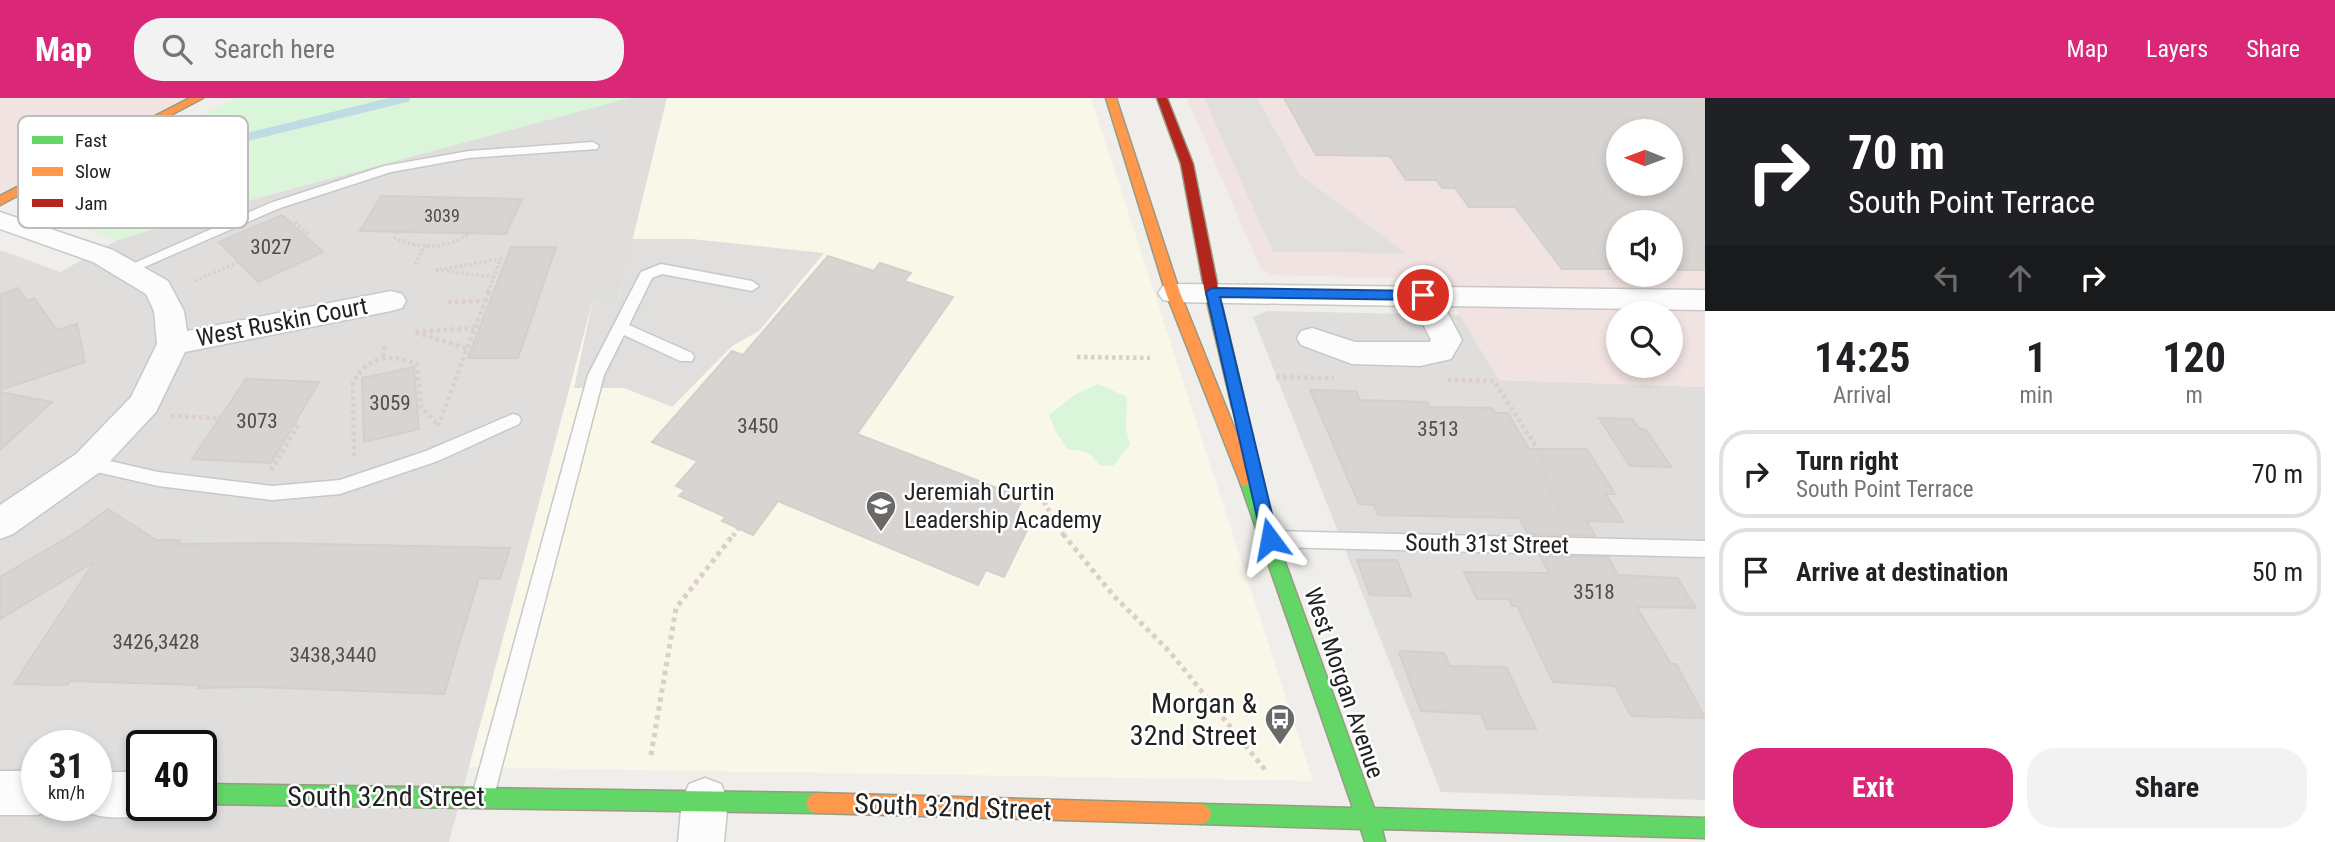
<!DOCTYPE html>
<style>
:root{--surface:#fff;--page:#f2f2f2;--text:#202124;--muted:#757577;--line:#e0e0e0;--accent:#db2777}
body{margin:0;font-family:"Roboto Condensed",sans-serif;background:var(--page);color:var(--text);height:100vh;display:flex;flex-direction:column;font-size:26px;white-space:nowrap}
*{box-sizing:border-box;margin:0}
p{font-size:23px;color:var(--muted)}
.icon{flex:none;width:38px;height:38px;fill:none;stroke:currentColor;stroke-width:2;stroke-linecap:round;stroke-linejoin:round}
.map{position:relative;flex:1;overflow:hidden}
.sheet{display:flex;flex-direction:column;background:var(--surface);width:630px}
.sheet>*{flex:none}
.banner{background:#202124;color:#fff;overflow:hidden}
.needle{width:46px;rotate:271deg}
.buttons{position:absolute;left:1606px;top:21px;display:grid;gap:14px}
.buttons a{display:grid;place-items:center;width:77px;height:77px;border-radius:50%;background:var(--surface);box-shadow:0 4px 10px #0003;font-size:35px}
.speed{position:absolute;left:21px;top:632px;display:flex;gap:14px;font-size:35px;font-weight:700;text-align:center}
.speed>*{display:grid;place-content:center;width:91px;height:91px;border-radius:50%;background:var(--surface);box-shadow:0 4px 10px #0003;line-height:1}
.speed small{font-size:18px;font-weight:400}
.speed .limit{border:4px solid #111;border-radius:10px;background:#fff;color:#111}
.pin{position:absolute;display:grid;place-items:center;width:60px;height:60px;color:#fff;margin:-30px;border:4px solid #fff;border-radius:50%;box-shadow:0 2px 7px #0007}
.me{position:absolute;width:77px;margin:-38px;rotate:347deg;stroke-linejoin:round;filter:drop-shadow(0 0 5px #0008)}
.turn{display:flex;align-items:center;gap:24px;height:147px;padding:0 28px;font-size:32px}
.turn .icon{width:91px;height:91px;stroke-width:2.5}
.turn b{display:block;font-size:49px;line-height:60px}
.lanes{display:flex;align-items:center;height:66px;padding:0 28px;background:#0003;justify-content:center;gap:35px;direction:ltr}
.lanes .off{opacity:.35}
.eta{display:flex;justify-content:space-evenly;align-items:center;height:119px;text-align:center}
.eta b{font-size:42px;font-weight:700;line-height:49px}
.action{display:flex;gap:14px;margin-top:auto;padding:14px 28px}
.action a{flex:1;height:80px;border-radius:28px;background:var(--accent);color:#fff;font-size:28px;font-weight:700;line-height:80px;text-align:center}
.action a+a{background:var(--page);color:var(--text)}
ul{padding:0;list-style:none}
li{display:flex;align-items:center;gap:21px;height:88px;margin:0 14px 10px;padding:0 14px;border:4px solid var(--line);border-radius:28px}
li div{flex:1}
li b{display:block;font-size:26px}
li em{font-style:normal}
header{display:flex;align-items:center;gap:42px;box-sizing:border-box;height:98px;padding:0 35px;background:var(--accent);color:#fff}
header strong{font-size:33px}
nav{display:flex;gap:38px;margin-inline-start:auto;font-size:24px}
.search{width:490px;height:63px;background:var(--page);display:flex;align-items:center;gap:18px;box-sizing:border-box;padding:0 24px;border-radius:28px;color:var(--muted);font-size:26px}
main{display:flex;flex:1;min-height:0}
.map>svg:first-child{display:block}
.residential{fill:#dfdedc;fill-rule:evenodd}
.commercial{fill:#f1e3e1;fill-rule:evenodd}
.education{fill:#f8f7e8}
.park{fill:#daf5da}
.parking{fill:#e0dfde}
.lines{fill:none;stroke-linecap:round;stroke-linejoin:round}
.stream{stroke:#bfdbe3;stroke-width:8}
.building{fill:#d7d4d2;stroke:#d3d0cc;stroke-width:2;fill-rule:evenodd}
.lane-casing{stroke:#c9c8c7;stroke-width:3}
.street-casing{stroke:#c9c8c7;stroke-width:3}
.fast-casing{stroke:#999a82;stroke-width:3}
.slow-casing{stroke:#999a82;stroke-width:3}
.jam-casing{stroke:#999a82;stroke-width:3}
.path-far2{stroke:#dccecd;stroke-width:3.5;stroke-dasharray:2.5 2.5;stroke-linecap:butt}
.path-far1{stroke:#dccecd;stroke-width:4.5;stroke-dasharray:3.5 3.5;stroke-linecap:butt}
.path{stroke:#dccecd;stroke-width:5;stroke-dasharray:4.5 4.5;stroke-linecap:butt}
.lane{fill:#fdfcfc;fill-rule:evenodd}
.street{fill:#fdfcfc;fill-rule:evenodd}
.fast{fill:#63d668;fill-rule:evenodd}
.slow{fill:#ff974d;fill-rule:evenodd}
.jam{fill:#b3261e;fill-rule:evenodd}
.route{fill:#1a73e8;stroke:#114b97;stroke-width:2}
.labels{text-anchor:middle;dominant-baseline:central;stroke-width:5;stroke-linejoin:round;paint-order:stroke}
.far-number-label{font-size:18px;fill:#4f4e4e}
.number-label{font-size:21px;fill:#4f4e4e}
.street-label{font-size:24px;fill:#222;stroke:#fff}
.poi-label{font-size:24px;fill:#222;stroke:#fff;text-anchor:start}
.near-poi-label{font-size:28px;fill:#222;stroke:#fff;text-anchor:end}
.near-street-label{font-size:28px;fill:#222;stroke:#fff}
.key{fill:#fff;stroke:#bdbdbd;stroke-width:2}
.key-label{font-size:19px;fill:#222}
</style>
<header>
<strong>Map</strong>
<div class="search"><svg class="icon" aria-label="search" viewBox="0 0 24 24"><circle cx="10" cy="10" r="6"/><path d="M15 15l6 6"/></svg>Search here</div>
<nav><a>Map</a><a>Layers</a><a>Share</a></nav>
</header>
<main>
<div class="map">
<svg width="1705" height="744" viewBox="0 0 1705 744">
<rect width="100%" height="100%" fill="#f0eeeb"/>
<path class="residential" d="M 626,0 L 667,0 L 618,202 L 593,202 L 449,744 L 0,744 L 0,152 L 60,174 L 118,142 L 258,100 ZM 37,648 L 96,648 L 96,707 L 37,707 ZM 142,648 L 201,648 L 201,707 L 142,707 Z
M 1267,213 L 1460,217 L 1499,282 L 1705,289 L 1705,702 L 1441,694 L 1253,219 Z"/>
<path class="commercial" d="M 0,0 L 198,0 L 0,103 Z
M 1187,0 L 1705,0 L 1705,289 L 1499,282 L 1438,181 L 1270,177 L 1260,169 ZM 1619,33 L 1671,33 L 1671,86 L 1619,86 ZM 1619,124 L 1671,124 L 1671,177 L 1619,177 ZM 1619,215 L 1671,215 L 1671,268 L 1619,268 Z"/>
<path class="education" d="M 667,0 L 1091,0 L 1313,683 L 469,669 L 593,202 L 618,202 Z"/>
<path class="park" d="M 236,0 L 630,0 L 258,100 L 118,142 L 36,113 L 38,106 L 44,100 Z
M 1098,286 L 1127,299 L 1126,332 L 1130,346 L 1113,368 L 1099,367 C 1090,353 1083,352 1067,351 L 1055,332 L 1049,317 L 1076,296 Z"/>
<path class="parking" d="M 1204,0 L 1257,0 L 1300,77 L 1406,155 L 1273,154 Z
M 632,141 L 692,141 L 824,155 L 759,233 L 732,248 L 672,309 L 624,290 L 574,290 L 593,202 L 618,202 Z"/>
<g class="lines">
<path class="stream" d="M 162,60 L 406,0"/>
</g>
<path class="building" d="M 1284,0 L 1705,0 L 1705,172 L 1671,172 L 1671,124 L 1619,124 L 1619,171 L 1562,171 L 1515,109 L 1469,109 L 1455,90 L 1442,90 L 1436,82 L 1406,82 L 1390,58 L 1316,57 ZM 1619,33 L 1671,33 L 1671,86 L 1619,86 Z
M 381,98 L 522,101 L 506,136 L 360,133 Z
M 282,117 L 323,154 L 258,184 L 219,144 Z
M 511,149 L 556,149 L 518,260 L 468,260 Z
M 828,158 L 874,173 L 880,165 L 911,175 L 904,183 L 953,199 L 857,336 L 1023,400 L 1013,419 L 1030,426 L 1004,479 L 986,472 L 978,487 L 778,403 L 753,437 L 722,423 L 726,419 L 679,398 L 685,392 L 676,388 L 698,363 L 652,344 L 732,253 L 743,257 Z
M 18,190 L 27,203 L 34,200 L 57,232 L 77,226 L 85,264 L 0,292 L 0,197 Z
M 414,269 L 419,331 L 364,344 L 362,280 Z
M 246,281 L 319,284 L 271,365 L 192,361 Z
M 1310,292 L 1356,293 L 1360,302 L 1427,304 L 1430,309 L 1492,310 L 1495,315 L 1508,315 L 1529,351 L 1587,351 L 1615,396 L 1606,396 L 1623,424 L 1587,423 L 1595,438 L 1528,436 L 1519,420 L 1378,417 L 1374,407 L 1359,406 Z
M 0,294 L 52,304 L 0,352 Z
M 1599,320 L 1632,321 L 1640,331 L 1646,332 L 1671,369 L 1630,368 Z
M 108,411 L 156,442 L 180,442 L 178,446 L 272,445 L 510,450 L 500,481 L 479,480 L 444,596 L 255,589 L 198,590 L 200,587 L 70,583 L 67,587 L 14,586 L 94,464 L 0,521 L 0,479 L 75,435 Z
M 1540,458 L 1608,459 L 1618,477 L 1677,480 L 1696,510 L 1637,509 L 1671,566 L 1676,566 L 1705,620 L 1631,618 L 1615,588 L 1553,584 L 1517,508 L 1512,508 L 1509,501 L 1477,501 L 1464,474 L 1549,475 Z
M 1357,462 L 1397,462 L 1411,498 L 1370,497 Z
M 1402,553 L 1444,555 L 1450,568 L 1506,569 L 1536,631 L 1487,631 L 1481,616 L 1421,613 L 1399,555 Z"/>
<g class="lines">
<g class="lane-casing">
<path id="lane" d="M 593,44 L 599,48 L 597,51 L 469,60 L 391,74 L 280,110 L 133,174 L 123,174 L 121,171 L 270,105 L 384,68 L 469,53 Z
M 661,166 L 752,183 L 759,188 L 752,193 L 662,176 L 652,180 L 629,227 L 692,255 L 694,259 L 692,263 L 680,263 L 624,237 L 604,277 L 494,698 L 491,706 L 483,709 L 475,706 L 472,698 L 588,277 L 641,174 Z
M 513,316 L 519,318 L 521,322 L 519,326 L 438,363 L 340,396 L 272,402 L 158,388 L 88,372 L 82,370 L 79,365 L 82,360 L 88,358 L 158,374 L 272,388 L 340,382 L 426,353 Z
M 1270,433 L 1705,443 L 1705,459 L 1270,449 L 1263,446 L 1261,441 L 1263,436 Z"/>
</g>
<g class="street-casing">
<path id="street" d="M 0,114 L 113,152 L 168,183 L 184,213 L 187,233 L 391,193 L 402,196 L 406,203 L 402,210 L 391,213 L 185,254 L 156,314 L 100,374 L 13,436 L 0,441 L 0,407 L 76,356 L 131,299 L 157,246 L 154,213 L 146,196 L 93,164 L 0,131 Z
M 1173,186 L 1705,192 L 1705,212 L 1444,208 L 1462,242 L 1451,261 L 1420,268 L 1352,266 L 1301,247 L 1297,240 L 1301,233 L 1312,230 L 1355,244 L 1430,244 L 1431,242 L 1414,208 L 1173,204 L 1163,202 L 1158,195 L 1163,188 Z
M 0,673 L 37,673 L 37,707 L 55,707 L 53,711 L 37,717 L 0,717 Z
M 96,674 L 142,674 L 142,707 L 160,707 L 158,712 C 134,722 104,722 80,712 L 78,707 L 96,707 Z
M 705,680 L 721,686 L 728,702 L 724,744 L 678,744 L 682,702 L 689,686 Z"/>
</g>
<g class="fast-casing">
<path id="fast" d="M 1248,378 L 1254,380 L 1256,384 L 1374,710 L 1705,720 L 1705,740 L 1382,731 L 1385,744 L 1365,744 L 1361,731 L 1201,726 L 1194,723 L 1191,716 L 1194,709 L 1201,706 L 1353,710 L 1240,384 L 1242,380 Z
M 201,686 L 816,695 L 823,698 L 826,705 L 823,712 L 816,715 L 201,706 Z"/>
</g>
<g class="slow-casing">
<path id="slow" d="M 190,0 L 203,0 L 0,107 L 0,98 Z
M 1106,0 L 1116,0 L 1180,195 L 1256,384 L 1254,388 L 1242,388 L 1240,384 L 1166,195 Z
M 816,695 L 1201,706 L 1208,709 L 1211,716 L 1208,723 L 1201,726 L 816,715 L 809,712 L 806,705 L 809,698 Z"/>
</g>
<g class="jam-casing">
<path id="jam" d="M 1157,0 L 1167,0 L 1193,66 L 1219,195 L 1246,309 L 1239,314 L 1232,309 L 1205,195 L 1181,66 Z"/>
</g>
<path class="path-far2" d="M 295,124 L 307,135 L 304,136
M 397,134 L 395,140 C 418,151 449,152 469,135
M 415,166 L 426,146
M 195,183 L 238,164
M 488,194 L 501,161 L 437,172 L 493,179"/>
<path class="path-far1" d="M 448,204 L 484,203
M 466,250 L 414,234 L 474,230
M 383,258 L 385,245
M 1077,259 L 1150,260
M 1276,279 L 1334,280
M 1448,282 L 1494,283 L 1542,358 L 1550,396 L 1566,423
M 171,318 L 219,320
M 438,328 L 489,193
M 354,358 L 353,285 C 366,258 391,255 417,266 L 421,309 L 437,326
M 271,372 L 299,326 L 294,326
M 1037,392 L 1064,438
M 733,438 L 738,431"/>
<path class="path" d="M 1063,436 L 1113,497 L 1170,554 L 1266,673
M 651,657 L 676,510 L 734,436"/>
<use href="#lane" class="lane"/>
<use href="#street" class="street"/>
<use href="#fast" class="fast"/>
<use href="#slow" class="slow"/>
<use href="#jam" class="jam"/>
</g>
<path class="route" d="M 1212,190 L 1423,193 L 1429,197 L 1423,202 L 1220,199 L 1278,441 L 1276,446 L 1264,446 L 1262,441 L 1206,194 Z"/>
<defs>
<g id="school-pin" transform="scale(1.575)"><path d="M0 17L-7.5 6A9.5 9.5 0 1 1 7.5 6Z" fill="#6a6968" stroke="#fff"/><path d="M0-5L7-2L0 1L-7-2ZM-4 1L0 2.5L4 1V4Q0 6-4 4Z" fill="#fff"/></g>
<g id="bus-pin" transform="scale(1.575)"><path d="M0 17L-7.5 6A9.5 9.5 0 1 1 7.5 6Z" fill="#6a6968" stroke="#fff"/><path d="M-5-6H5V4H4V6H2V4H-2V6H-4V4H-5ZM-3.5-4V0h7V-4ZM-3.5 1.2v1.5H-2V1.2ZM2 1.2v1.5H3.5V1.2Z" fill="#fff"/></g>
</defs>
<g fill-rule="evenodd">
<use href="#school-pin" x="881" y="408"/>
<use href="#bus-pin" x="1280" y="621"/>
</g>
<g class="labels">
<g class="far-number-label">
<text x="442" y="117">3039</text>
</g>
<g class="number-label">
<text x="271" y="149">3027</text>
<text x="390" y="305">3059</text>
<text x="257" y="323">3073</text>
<text x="758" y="328">3450</text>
<text x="1438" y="331">3513</text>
<text x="1594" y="494">3518</text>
<text x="156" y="544">3426,3428</text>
<text x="333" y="557">3438,3440</text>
</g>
<g class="street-label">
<text transform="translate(282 224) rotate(-11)">West Ruskin Court</text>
<text transform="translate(1487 446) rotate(1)">South 31st Street</text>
<text transform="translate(1344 585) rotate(71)">West Morgan Avenue</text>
</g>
<g class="poi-label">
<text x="904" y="394">Jeremiah Curtin<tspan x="904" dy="28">Leadership Academy</tspan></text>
</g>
<g class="near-poi-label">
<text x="1257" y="605">Morgan &amp;<tspan x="1257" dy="32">32nd Street</tspan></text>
</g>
<g class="near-street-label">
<text x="386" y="698">South 32nd Street</text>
<text transform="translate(953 709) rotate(2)">South 32nd Street</text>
</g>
</g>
<rect x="18" y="18" width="230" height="112" rx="10" class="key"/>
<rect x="32" y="38" width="31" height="8" fill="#63d668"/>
<rect x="32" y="69" width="31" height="9" fill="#ff974d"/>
<rect x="32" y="101" width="31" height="8" fill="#b3261e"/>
<g class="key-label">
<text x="75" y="49">Fast</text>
<text x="75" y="80">Slow</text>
<text x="75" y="112">Jam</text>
</g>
</svg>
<div class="buttons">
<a><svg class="needle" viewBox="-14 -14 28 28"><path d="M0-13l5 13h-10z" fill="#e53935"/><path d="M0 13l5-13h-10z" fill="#757577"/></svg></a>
<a><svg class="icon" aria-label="sound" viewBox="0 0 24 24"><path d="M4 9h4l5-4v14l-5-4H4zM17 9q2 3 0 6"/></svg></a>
<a><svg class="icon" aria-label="search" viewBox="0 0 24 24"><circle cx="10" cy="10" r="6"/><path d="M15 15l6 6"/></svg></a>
</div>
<div class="speed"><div>31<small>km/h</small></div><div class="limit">40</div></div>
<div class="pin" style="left:1423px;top:197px;background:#d93025"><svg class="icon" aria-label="arrive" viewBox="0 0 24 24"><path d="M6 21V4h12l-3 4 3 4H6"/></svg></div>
<svg class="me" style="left:1270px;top:441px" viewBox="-20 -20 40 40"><path d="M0-17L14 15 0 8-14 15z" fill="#1a73e8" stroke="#fff" stroke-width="4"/></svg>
</div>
<section class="sheet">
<div class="banner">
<div class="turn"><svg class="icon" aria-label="right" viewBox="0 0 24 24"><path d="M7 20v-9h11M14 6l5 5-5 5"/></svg><div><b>70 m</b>South Point Terrace</div></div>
<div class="lanes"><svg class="icon off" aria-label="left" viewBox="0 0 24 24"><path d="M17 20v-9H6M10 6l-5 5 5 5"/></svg><svg class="icon off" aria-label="ahead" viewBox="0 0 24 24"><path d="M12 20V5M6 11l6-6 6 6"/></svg><svg class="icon" aria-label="right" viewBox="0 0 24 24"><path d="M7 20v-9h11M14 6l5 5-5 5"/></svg></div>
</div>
<div class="eta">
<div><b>14:25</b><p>Arrival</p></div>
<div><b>1</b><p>min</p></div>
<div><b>120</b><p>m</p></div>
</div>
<ul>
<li><svg class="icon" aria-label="right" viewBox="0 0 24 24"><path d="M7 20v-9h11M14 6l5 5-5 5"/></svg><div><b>Turn right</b><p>South Point Terrace</p></div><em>70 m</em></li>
<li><svg class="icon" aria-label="arrive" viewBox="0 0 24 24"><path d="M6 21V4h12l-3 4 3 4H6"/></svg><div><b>Arrive at destination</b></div><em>50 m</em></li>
</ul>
<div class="action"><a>Exit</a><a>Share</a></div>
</section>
</main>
